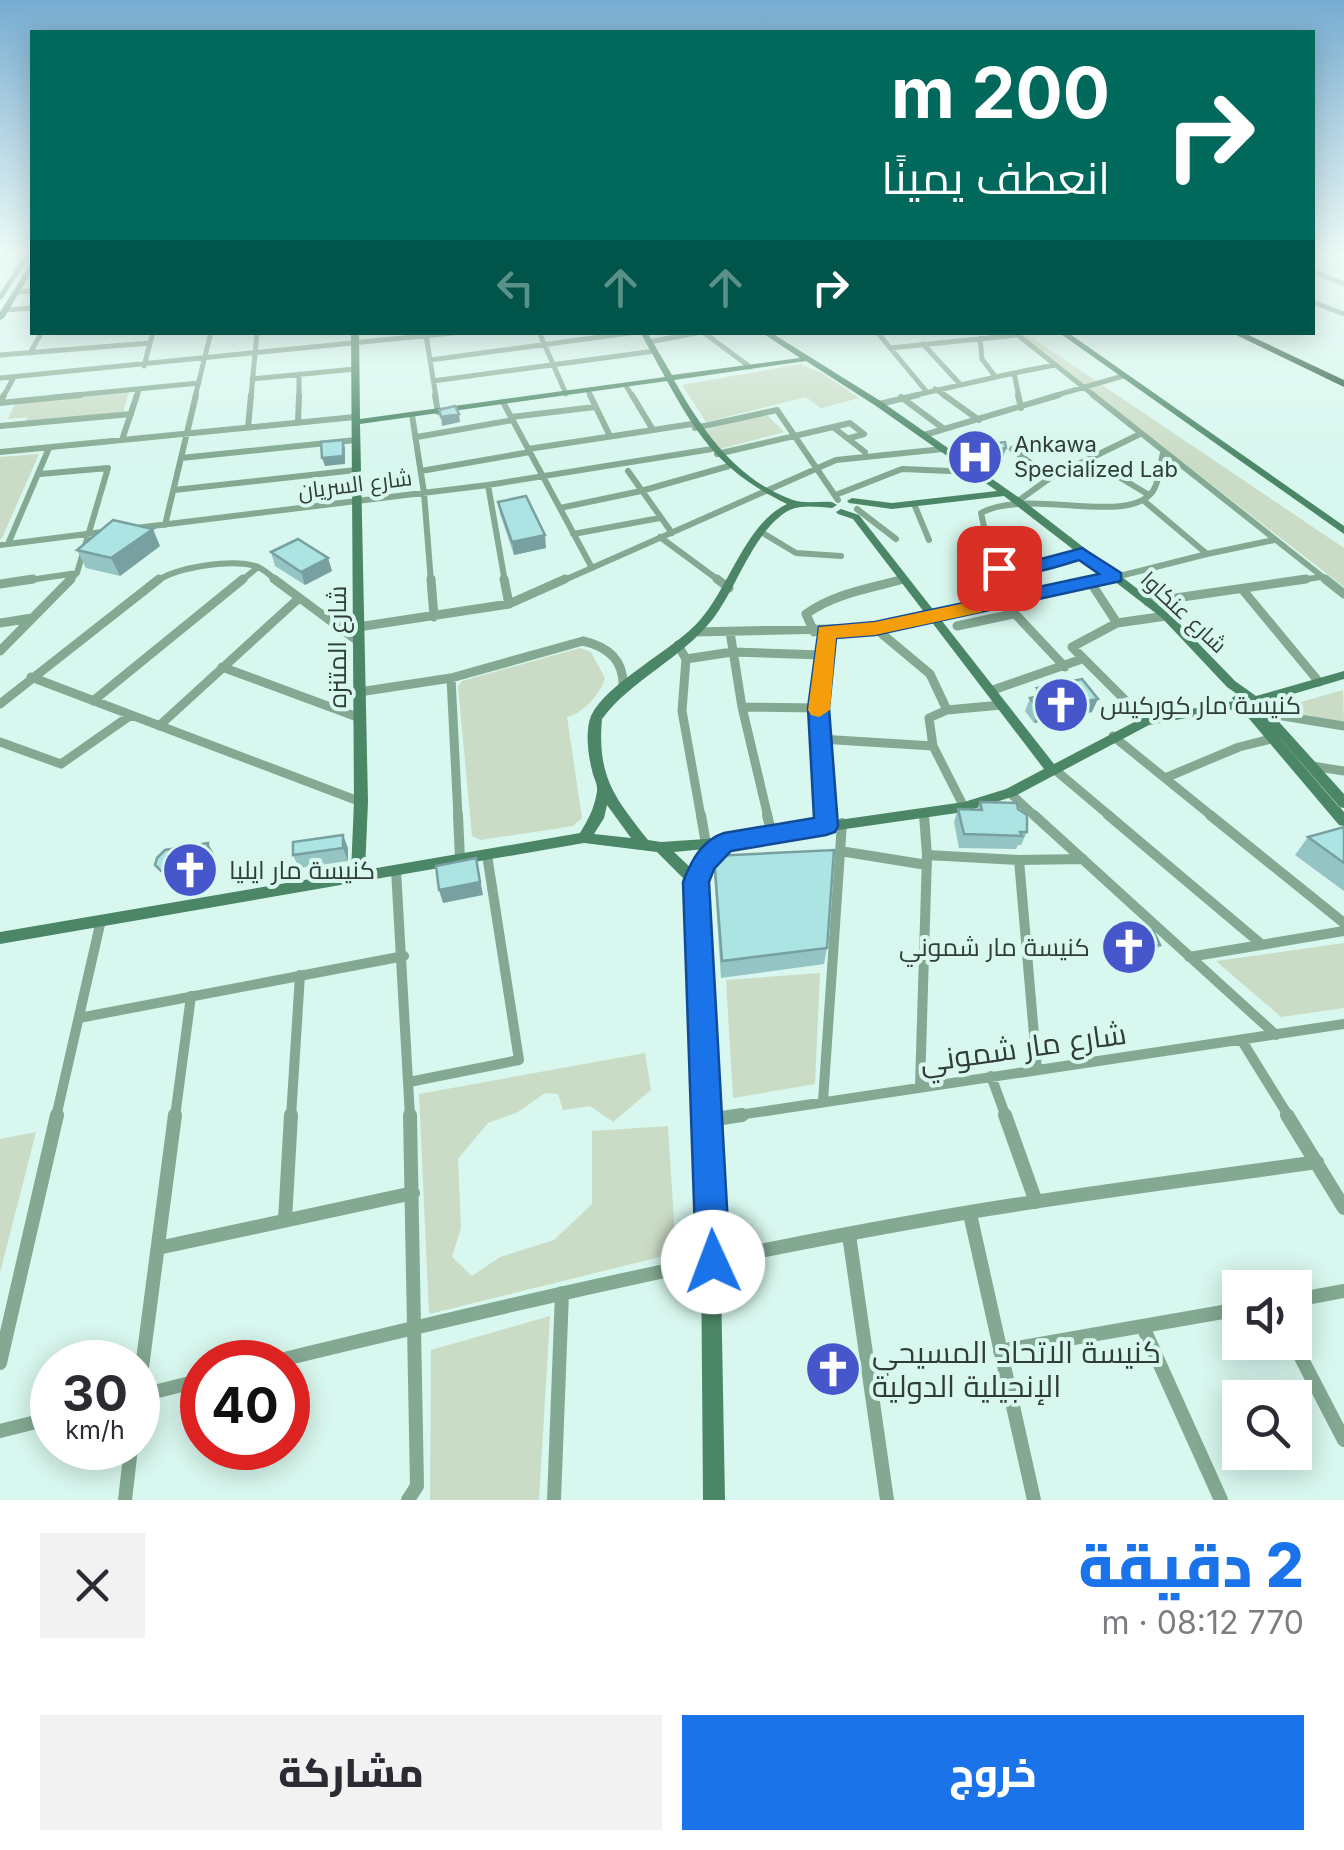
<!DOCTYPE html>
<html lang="ar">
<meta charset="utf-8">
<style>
:root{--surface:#fff;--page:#f2f2f3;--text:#2b2b33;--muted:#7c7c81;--accent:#1a73e8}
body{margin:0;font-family:Inter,Cairo,sans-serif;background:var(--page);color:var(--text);direction:rtl;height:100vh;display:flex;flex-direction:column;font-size:38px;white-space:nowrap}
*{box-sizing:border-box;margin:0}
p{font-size:32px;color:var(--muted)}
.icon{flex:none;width:55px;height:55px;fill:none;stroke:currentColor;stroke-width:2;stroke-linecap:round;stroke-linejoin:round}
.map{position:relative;height:1500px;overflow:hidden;direction:ltr}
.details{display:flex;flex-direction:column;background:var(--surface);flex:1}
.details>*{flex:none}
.guide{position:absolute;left:30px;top:30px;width:1285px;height:305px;border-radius:0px;box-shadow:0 5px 25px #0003;direction:rtl;background:#00695c;color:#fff;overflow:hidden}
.controls{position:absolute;left:1222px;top:1270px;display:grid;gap:20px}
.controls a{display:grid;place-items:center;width:90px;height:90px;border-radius:0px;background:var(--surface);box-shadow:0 5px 25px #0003;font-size:50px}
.speed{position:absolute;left:30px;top:1340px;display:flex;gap:20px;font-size:50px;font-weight:700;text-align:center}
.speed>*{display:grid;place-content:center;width:130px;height:130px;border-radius:50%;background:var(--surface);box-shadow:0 5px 25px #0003;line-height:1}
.speed small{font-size:25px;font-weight:400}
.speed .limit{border:15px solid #d22;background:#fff;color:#111}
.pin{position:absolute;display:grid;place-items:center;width:85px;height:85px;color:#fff;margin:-42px;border-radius:20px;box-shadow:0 5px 15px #0006}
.me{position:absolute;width:110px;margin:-55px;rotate:358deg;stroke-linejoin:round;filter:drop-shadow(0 0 8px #0008)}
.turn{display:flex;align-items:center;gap:35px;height:210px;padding:0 40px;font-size:45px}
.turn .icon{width:130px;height:130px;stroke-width:2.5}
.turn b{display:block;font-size:70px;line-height:85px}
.lanes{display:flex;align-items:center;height:95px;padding:0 40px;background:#0003;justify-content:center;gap:50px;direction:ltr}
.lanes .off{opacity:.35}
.round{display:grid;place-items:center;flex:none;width:105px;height:105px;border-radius:0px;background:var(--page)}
.head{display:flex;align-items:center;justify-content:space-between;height:170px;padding:0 40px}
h1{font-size:60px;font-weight:800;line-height:75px;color:var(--accent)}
.button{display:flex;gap:20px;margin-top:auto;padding:20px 40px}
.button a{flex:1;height:115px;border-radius:0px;background:var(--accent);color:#fff;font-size:40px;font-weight:800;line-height:115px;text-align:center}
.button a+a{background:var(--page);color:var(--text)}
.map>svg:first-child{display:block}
.green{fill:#cadcc6}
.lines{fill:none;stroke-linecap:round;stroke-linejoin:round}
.street-far4{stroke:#83a992;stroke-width:5}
.street-far3{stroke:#83a992;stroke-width:6}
.street-far2{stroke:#83a992;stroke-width:9}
.street-far1{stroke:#83a992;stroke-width:10}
.street{stroke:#83a992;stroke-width:14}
.secondary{fill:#4b8666;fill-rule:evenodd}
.highway{fill:#1e5137;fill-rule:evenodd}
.wall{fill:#94c4c4}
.shaded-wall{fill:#78a0a0}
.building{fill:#ace4e4;stroke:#78a0a0;stroke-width:2.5}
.route{fill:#1a73e8;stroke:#114b97;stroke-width:2.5}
.slow{fill:#f59e0b}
.labels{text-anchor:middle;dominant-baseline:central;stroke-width:8;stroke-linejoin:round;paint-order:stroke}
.far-poi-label{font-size:22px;fill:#303c38;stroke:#d8f7ee;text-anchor:start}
.far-street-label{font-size:22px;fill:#303c38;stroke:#d8f7ee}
.street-label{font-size:25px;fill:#303c38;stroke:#d8f7ee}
.poi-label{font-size:25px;fill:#303c38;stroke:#d8f7ee;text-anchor:start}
.near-street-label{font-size:30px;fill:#303c38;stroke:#d8f7ee}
.near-poi-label{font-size:30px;fill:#303c38;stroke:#d8f7ee;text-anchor:start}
</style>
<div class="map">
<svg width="1344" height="1500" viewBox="0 0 1344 1500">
<rect width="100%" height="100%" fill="#d8f7ee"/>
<path class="green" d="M 1015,333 L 1025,333 L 1344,548 L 1344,587 Z
M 800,364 L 822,373 L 859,398 L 821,408 L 806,397 L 706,422 L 682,385 Z
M 129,392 L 123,412 L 26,422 L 27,417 L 8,419 L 15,404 Z
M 766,414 L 784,432 L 720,449 L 705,430 Z
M 39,454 L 2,538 L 0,539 L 0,457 Z
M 580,648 L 591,652 L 605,678 C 601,694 582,714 567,717 L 582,818 L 573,826 L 481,840 L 472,836 L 458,687 L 462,681 Z
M 1343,690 L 1344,722 L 1276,709 Z
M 1344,943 L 1344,1008 L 1281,1017 L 1216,961 Z
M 820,973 L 815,1084 L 733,1098 L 726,980 Z
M 645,1053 L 651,1090 L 613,1122 L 590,1106 L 563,1110 L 558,1094 L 545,1093 L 518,1112 L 488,1123 L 458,1159 L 461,1228 L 452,1257 L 472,1276 L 500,1257 L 554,1240 L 592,1204 L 592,1131 L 668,1126 L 676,1253 L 429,1314 L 419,1094 Z
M 36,1132 L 0,1273 L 0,1139 Z
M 550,1316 L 539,1500 L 430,1500 L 431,1350 Z"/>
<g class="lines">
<path class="street-far4" d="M 0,260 L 6,252
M 1312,271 L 1344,284
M 16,292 L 32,291
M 1312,302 L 1344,314
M 5,310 L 32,308
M 539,332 L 566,394
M 703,332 L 750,367
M 877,332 L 926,391
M 1014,332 L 1096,397
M 426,335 L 436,397
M 980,338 L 982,359 L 994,375
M 649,342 L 702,332
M 923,344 L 959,383
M 890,348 L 1018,335
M 30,353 L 42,332
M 0,355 L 150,343
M 430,360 L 637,332
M 144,366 L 153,332
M 1014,373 L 1055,365
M 0,378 L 463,332
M 252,379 L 355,369
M 433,381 L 655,351
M 626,386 L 633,397
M 935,389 L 947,397
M 588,391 L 591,397
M 3,397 L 14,377
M 55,397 L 199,383
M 136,397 L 139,390
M 195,397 L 211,332
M 251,397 L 257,332
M 299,397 L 299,374
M 907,397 L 1014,373 L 1019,397
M 1050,397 L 1123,376"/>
<path class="street-far3" d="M 435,395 L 438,412
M 590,395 L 610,436
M 944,395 L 979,420
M 1018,395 L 1021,408
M 1093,395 L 1329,582
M 901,397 L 944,429
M 0,402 L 4,395
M 503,402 L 592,568
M 0,403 L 80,395
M 879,404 L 918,395
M 412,415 L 424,493 L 431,582
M 511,417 L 595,407
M 298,423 L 299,395
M 0,426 L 131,414
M 833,427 L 850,423 L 864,434 L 850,438
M 248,428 L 251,395
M 695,428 L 777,410 L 838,500
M 653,430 L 692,424
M 924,435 L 1059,395
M 417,437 L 513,420
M 122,440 L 137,395
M 528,449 L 653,430 L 632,395
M 1012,449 L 1050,478
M 0,452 L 355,417
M 717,454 L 833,427 L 865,452
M 181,458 L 356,440
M 1089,459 L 1149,495
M 421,471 L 530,452
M 628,471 L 672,533
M 40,474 L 108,468 L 77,573 L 68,582
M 488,485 L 505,582
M 174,490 L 356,470
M 838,494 L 902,469 L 974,472
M 1018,501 L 1050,478 L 1140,434
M 914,504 L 929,540
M 560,508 L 641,491 L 729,466
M 857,509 L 896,539
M 165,525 L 196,395
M 136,528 L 488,485 L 712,449
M 985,531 L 981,513 C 1027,487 1128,527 1153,491 C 1160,481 1160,464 1163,453
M 763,533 L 796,553 L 841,556
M 573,534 L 660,518
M 660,537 L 721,582
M 8,544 L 49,448
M 0,545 L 110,531
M 1207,554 L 1274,540
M 976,568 L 1023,567 L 1081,553
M 16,582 L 77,573
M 156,582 C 175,567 235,558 258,567 C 265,570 272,577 278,582
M 240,582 L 258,567
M 560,582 L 836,460 L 943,449
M 894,582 L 904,579
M 1096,582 L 1207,554 L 1143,500
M 1288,582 L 1321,577"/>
<path class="street-far2" d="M 274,579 L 359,642
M 431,579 L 434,617
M 504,579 L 509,604
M 717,579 L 729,588
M 1325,579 L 1344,594
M 1091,583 L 1117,623 L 1072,647 L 1146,721
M 0,584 L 33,579
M 1242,589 L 1319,682
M 1003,601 L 1065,667
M 1148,602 L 1306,579
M 0,623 L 32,618
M 1117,623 L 1166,616
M 957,626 L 1013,614
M 358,627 L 509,604 L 565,579
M 875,628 L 930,674 L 947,710
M 695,632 L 875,628 L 1106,579
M 730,632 L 742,707 L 768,817
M 814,632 L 806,614 C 835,593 870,589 903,579
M 678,645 L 686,659 L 682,711 L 701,817
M 0,651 L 71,579
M 686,659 L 732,652 L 822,655
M 222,667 L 360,718
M 31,677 L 361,802
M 451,678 L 458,817
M 990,691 L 1079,660
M 359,692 L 451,678 L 583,641 C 610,647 625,662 623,690
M 93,701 L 243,579
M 0,704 L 159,579
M 742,707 L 819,708
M 1265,713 L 1344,726
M 159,726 L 298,599
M 1113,736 L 1213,817
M 820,739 L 933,746
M 0,742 L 61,764 L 131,715
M 1312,766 L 1344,771
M 1054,769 L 1111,817
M 1165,778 L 1239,747 L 1275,738
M 1010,793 L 1036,817
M 964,807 L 933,746 L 929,718 L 947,710 L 1001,705
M 924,813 L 924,817
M 825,817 L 819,708 L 826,632"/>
<path class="street-far1" d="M 458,815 L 460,859
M 701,815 L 706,844
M 767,815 L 772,835
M 825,815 L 826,826
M 1034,815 L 1276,1035
M 1108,815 L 1260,943
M 1210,815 L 1344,923
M 840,851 L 927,865
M 927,855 L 1019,860 L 1037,1070
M 1019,860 L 1083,859
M 396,870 L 410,1117
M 1189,957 L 1344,931
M 79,1018 L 404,956
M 1242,1041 L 1289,1117
M 991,1076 L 1006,1117
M 409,1082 L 519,1060 L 487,855
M 920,1087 L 927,855 L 924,815
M 823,1101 L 842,823
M 56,1117 L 101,920
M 175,1117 L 191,996
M 291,1117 L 300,975
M 726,1117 L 1344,1024"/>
<path class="street" d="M 1005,1115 L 1036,1202
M 1287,1115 L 1344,1208
M 709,1120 L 742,1115
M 970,1214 L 1034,1500
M 285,1220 L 291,1115
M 849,1235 L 887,1500
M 158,1248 L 413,1193
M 1295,1300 L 1344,1291
M 1143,1327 L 1221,1500
M 1293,1342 L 1344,1440
M 1000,1351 L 1240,1309
M 272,1362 C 494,1308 716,1256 941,1217 C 1066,1195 1192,1180 1317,1162
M 0,1363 L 57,1115
M 138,1396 L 202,1380
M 138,1398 L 175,1115
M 0,1431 L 52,1418
M 125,1500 L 131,1448
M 408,1500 L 417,1486 L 410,1115
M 554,1500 L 562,1293"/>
<path class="secondary" d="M 27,252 L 32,253 L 2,299 L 0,300 L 0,293 Z
M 32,264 L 32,271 L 4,318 L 0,320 L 0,312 L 29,266 Z
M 351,332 L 359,332 L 360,419 L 665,377 L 640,332 L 647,332 L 672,375 L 800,358 L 761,332 L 770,332 L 882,402 L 1021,499 L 1170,614 L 1235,681 L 1256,696 L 1344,671 L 1344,679 L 1262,703 L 1344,794 L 1344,808 L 1339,807 L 1270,727 L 1344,812 L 1344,826 L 1339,825 L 1240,708 L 1149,725 L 1015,796 L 964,812 L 728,846 L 715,857 L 703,882 L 718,1120 L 725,1500 L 703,1500 L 700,1120 L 689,884 L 657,852 L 584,843 L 0,944 L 0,932 L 351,872 L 354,802 ZM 806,361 L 876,406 L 997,491 L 892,503 L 852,498 L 847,501 L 849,503 L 892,509 L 1004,496 L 1162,618 L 1227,687 L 1237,694 L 1232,698 L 1234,701 L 1142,718 L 1054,764 L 859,515 L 841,509 L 836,512 L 838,514 L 853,519 L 1044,769 L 1006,789 L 964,802 L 706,839 L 661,842 L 648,840 C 614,797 597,776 602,719 C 632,679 681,659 712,620 C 737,588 752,534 786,512 C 799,504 817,507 832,508 L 837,505 L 832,502 C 820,501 804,504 793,500 C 736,480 702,430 674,380 ZM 667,381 C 700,441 725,474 787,504 C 745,524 730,586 700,620 C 674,650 606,683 591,716 C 585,731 588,755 592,770 C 593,777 598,784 597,791 C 595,807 588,820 580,833 L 365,870 L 368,802 L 360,424 ZM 607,805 L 631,838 L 594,834 L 604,818 ZM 705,849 L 694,871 L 674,852 Z
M 1058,332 L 1067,332 L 1344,526 L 1344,534 Z"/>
<path class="highway" d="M 1230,332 L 1242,332 L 1344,380 L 1344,387 Z"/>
</g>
<path class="wall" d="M 966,446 L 1006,448 L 1003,457 L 974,462 L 964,454 Z
M 498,502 L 546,548 L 514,555 L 500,514 Z
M 160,546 L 120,576 L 86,568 L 77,550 Z
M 271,552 L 328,558 L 332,571 L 305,585 L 275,566 Z
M 1037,688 L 1092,712 L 1034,723 L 1025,711 L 1030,698 L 1034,697 Z
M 980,802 L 1027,832 L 1021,845 L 1018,845 L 1016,849 L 959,848 L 954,822 L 958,809 L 977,809 Z
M 1344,827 L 1344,891 L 1295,855 L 1308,837 Z
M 293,842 L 348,848 L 348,861 L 299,868 L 293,855 Z
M 714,856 L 827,948 L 824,964 L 721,978 L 714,873 Z
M 1108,932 L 1160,945 L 1155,953 L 1109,956 L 1103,940 Z"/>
<path class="shaded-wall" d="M 459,414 L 460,422 L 442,426 L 441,417 Z
M 343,440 L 345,448 L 345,464 L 325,466 L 322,458 Z
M 1006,448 L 1003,457 L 974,462 L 976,454 Z
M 153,529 L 160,546 L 120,576 L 111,558 Z
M 545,535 L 546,548 L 514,555 L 512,542 Z
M 328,558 L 332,571 L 305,585 L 301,572 Z
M 1098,699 L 1092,712 L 1034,723 L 1039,710 Z
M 343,835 L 348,848 L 348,861 L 343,848 Z
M 208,843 L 215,856 L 213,877 L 169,884 L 161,871 Z
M 476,858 L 483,895 L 443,903 L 439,890 Z"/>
<path class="building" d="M 455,406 L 459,414 L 441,417 L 439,410 Z
M 343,440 L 343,456 L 322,458 L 321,442 Z
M 1005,442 L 1006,448 L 976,454 L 966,446 Z
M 526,496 L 545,535 L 512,542 L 498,502 Z
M 113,520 L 153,529 L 111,558 L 77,550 Z
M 298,539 L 328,558 L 301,572 L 271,552 Z
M 1082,679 L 1098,699 L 1039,710 L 1030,698 L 1043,695 L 1037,688 Z
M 980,802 L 1017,803 L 1018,809 L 1027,815 L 1027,832 L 1020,832 L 1022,836 L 964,834 L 958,809 L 982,810 Z
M 1344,827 L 1344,863 L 1308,837 Z
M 343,835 L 343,848 L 293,855 L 293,842 Z
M 208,843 L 205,864 L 161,871 L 155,865 L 157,858 L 165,850 Z
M 834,850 L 827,948 L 722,961 L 714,856 Z
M 476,858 L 480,882 L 439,890 L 436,866 Z
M 1153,930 L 1160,945 L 1114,947 L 1108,932 Z"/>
<linearGradient id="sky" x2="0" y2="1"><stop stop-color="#77acd1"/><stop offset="0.55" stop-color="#edfbf7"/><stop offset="1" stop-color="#edfbf7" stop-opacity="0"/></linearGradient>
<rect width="1344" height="462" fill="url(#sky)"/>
<path class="route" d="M 1082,548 L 1121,573 L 1121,581 L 875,635 L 836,638 L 829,708 L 838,826 L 835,832 L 826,835 L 731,851 L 714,869 L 709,882 L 730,1262 L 725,1274 L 713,1279 L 701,1274 L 696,1262 L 683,882 C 691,861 702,840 724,833 L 814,818 L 808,708 L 819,627 L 875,622 L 1099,574 L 1079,560 C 1056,567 1010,583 990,568 L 999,562 L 1041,559 Z"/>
<path class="slow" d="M 975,601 L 985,607 L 982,612 L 875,635 L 836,638 L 830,710 L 819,717 L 811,715 L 808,710 L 819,627 L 875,622 Z"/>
<defs>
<g id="hospital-disc" transform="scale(2.875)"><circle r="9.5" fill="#4657cb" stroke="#d8f7ee"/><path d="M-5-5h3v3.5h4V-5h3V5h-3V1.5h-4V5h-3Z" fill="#fff"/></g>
<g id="church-disc" transform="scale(2.875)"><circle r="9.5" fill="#4657cb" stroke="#d8f7ee"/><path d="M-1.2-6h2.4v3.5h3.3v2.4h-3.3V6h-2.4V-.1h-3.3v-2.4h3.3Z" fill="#fff"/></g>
</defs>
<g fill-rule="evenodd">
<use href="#hospital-disc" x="975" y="457"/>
<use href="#church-disc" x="1061" y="705"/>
<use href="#church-disc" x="190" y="870"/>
<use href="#church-disc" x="1129" y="947"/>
<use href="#church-disc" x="833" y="1369"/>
</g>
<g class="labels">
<g class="far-poi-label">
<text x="1014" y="444">Ankawa<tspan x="1014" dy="25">Specialized Lab</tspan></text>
</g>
<g class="far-street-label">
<text transform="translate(355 484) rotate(-7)">شارع السريان</text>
<text transform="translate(1184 612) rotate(43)">شارع عنكاوا</text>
</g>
<g class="street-label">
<text transform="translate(337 647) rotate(-90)">شارع المتنزه</text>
</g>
<g class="poi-label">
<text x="1100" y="705">كنيسة مار كوركيس</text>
<text x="229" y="870">كنيسة مار ايليا</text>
<text x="1090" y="947" text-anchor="end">كنيسة مار شموني</text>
</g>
<g class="near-street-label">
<text transform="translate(1023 1047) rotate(-8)">شارع مار شموني</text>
</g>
<g class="near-poi-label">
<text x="872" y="1352">كنيسة الاتحاد المسيحي<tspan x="872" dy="34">الإنجيلية الدولية</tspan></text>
</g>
</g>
</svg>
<div class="controls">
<a><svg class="icon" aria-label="sound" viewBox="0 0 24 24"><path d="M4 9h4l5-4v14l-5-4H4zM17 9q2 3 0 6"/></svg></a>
<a><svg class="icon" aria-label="search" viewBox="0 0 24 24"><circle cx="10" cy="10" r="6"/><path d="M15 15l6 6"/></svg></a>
</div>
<div class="speed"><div>30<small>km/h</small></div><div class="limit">40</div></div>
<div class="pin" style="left:999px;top:568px;background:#d93025"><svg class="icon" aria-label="arrive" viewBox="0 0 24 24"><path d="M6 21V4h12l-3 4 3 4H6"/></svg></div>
<svg class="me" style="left:713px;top:1262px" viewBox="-20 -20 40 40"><circle r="19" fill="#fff"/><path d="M0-13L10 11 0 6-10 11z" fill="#1a73e8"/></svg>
<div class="guide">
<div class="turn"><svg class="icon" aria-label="right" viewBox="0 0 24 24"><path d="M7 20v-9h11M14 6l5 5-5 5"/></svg><div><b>200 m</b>انعطف يمينًا</div></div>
<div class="lanes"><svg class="icon off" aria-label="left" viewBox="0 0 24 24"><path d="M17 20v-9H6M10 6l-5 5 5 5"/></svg><svg class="icon off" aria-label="ahead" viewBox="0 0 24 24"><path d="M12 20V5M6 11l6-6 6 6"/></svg><svg class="icon off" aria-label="ahead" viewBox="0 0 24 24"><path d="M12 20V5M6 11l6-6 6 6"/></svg><svg class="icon" aria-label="right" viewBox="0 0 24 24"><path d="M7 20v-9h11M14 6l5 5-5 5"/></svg></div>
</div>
</div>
<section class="details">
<div class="head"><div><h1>2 دقيقة</h1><p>770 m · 08:12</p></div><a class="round"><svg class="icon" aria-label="close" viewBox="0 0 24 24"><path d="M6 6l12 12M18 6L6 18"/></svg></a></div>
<div class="button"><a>خروج</a><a>مشاركة</a></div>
</section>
